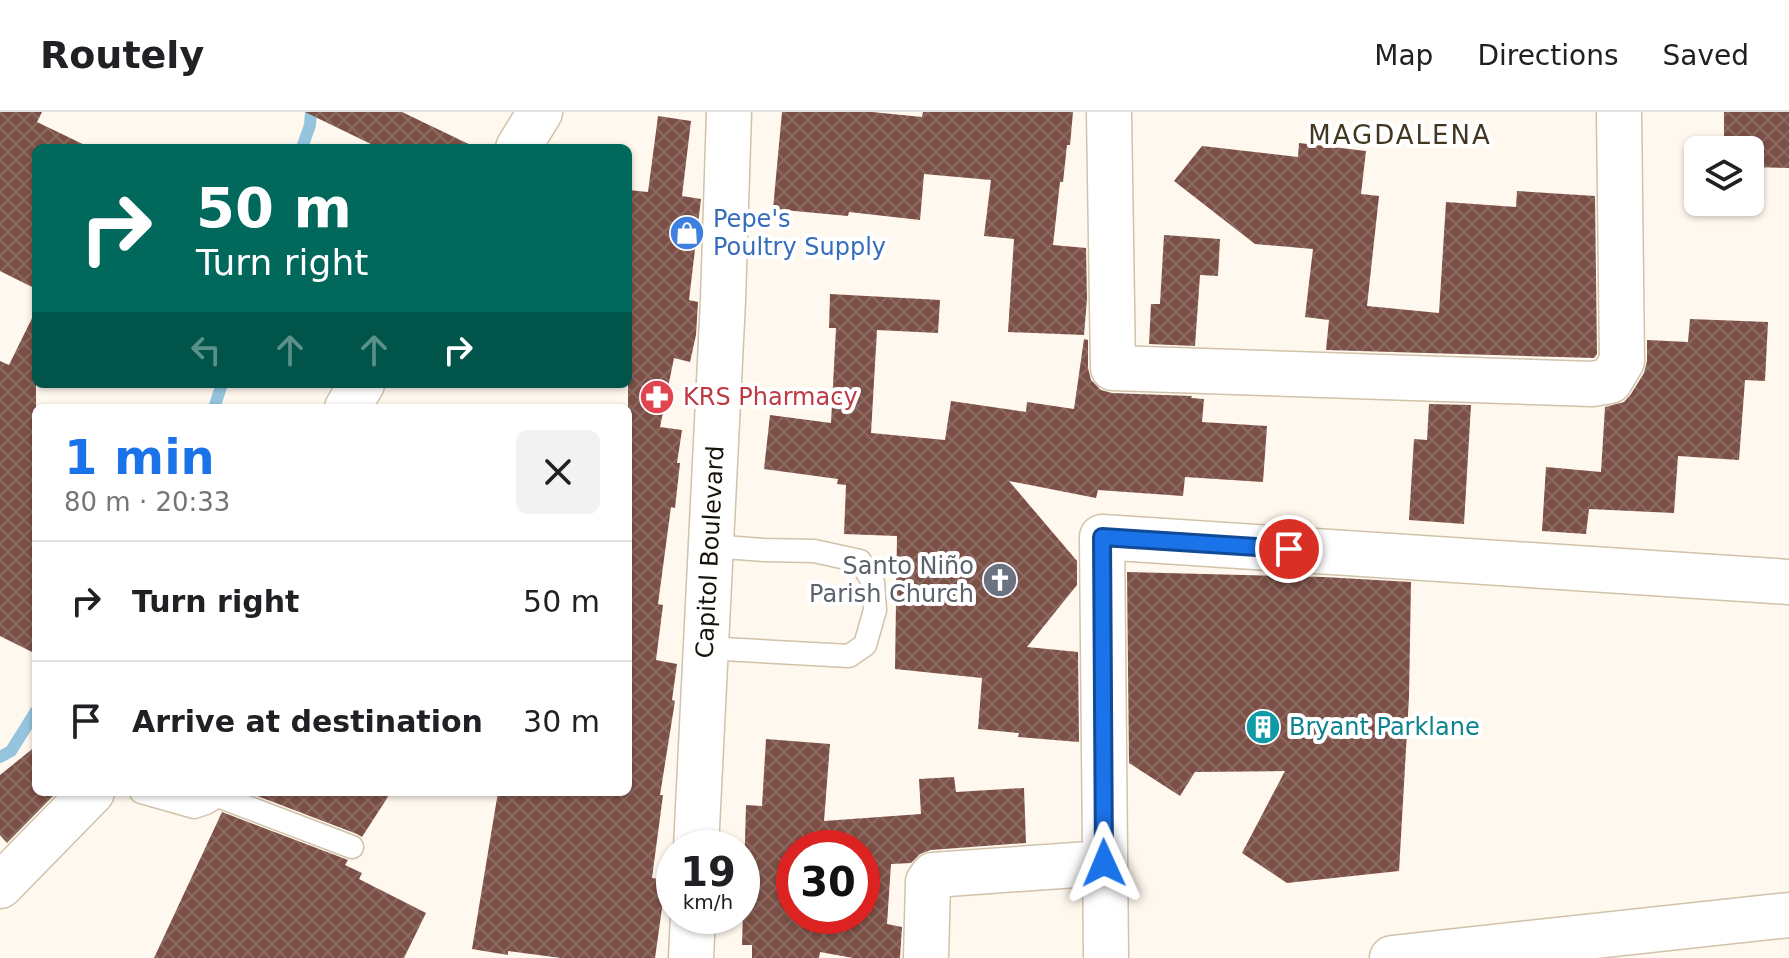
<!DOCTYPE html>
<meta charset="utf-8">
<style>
:root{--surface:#fff;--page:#f2f2f2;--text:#202124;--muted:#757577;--line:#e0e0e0;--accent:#1a73e8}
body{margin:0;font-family:"DejaVu Sans",sans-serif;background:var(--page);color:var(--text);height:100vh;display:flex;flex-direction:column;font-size:30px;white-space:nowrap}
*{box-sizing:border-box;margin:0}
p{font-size:26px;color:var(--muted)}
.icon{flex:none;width:44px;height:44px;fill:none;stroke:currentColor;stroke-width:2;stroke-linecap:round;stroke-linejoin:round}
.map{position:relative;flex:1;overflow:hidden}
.panel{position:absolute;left:32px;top:292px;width:600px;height:392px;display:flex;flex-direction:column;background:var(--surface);border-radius:12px;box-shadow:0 2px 6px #0004}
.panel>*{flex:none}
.hud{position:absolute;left:32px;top:32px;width:600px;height:244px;border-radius:12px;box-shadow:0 2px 6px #0004;background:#00695c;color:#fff;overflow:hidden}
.tools{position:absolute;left:1684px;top:24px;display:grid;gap:16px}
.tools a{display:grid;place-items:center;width:80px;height:80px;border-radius:12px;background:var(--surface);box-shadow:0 2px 6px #0004;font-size:40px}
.speed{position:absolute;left:656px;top:718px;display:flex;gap:16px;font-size:40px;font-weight:700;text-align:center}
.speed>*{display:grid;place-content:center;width:104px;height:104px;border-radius:50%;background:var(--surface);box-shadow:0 2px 6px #0004;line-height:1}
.speed small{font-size:20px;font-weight:400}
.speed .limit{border:12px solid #d22;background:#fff;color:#111}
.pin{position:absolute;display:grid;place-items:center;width:68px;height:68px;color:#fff;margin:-34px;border:4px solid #fff;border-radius:50%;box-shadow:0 2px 8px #0007}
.me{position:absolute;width:88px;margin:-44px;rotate:359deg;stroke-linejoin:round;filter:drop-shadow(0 0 6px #0008)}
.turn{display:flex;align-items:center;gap:28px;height:168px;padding:0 32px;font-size:36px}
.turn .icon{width:104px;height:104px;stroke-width:2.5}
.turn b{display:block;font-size:56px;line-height:68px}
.lanes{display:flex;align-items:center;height:76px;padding:0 32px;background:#0003;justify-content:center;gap:40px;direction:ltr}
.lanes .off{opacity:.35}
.round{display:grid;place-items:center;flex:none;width:84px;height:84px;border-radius:12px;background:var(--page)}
.head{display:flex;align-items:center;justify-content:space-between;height:136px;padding:0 32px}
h1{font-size:48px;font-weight:800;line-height:60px;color:var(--accent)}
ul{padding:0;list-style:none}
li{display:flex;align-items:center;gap:24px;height:120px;padding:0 32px;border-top:2px solid var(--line)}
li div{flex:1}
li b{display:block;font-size:30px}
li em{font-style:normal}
header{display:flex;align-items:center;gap:48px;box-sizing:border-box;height:112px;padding:0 40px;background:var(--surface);border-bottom:2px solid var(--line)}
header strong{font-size:38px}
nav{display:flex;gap:44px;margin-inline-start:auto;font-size:28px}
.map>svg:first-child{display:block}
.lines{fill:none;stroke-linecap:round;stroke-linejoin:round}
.stream{stroke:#95c5de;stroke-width:12}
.building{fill:url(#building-cross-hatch);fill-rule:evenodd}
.lane-casing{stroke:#d1c2aa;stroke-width:25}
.street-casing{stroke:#d1c2aa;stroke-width:47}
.secondary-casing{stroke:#d1c2aa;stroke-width:47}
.lane{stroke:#fff;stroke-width:22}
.street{stroke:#fff;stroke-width:44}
.secondary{stroke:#fff;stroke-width:44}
.route-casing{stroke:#114b97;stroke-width:20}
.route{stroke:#1a73e8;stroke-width:14}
.labels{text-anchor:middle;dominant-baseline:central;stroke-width:8;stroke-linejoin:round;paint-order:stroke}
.shop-label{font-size:24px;fill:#366cbe;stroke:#fff;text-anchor:start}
.health-label{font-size:24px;fill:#be3a42;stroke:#fff;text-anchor:start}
.street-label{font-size:24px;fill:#171209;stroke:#fff}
.worship-label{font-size:24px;fill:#5b616d;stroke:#fff;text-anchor:end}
.culture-label{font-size:24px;fill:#0d838f;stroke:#fff;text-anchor:start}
.neighbourhood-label{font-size:26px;letter-spacing:2px;fill:#433722;stroke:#fff}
</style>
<header>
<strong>Routely</strong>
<nav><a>Map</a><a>Directions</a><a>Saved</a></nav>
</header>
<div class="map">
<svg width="1789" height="846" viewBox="0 0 1789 846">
<defs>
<pattern id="building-cross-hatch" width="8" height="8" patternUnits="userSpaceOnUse" patternTransform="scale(2)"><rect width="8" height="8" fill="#7c5046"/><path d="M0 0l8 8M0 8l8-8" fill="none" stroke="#8b6a62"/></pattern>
</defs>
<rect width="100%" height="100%" fill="#fff8ee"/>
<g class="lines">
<path class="stream" d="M 302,36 L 310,13 L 311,0
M 214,296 L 222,272
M 0,645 L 11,639 L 36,599"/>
</g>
<path class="building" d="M 0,0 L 42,0 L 37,10 L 91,36 L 36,36 L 36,177 L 0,159 Z
M 305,0 L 402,0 L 477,36 L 379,36 Z
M 782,0 L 872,0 L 922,5 L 923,0 L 1073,0 L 1070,33 L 1067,33 L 1063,70 L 1060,70 L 1053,133 L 1086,136 L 1087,187 L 1084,223 L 1008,220 L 1014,127 L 984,124 L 991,68 L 924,62 L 920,108 L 849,100 L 848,104 L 773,97 Z
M 1724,0 L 1789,0 L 1789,56 L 1750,55 L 1750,38 L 1724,38 Z
M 658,4 L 691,9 L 682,84 L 701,87 L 689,188 L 698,190 L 696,223 L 690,250 L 674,246 L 660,315 L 682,318 L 677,351 L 680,351 L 675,396 L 671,395 L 658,492 L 663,493 L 656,548 L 677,552 L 672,588 L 675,589 L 660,683 L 663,683 L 652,766 L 666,768 L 655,846 L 561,846 L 508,839 L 508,843 L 472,837 L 498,680 L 628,680 L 628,78 L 648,80 Z
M 1299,31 L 1366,39 L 1361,82 L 1379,84 L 1367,194 L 1439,201 L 1446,90 L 1516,95 L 1517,79 L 1595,84 L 1597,242 L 1594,246 L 1326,238 L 1329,208 L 1305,205 L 1313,137 L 1255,132 L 1174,69 L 1202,34 L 1298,45 Z
M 1164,123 L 1220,127 L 1218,164 L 1200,163 L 1195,234 L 1149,232 L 1151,192 L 1160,192 Z
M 830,182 L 940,188 L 938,221 L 877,218 L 871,321 L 945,328 L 951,289 L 1026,300 L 1027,290 L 1074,297 L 1084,227 L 1088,228 L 1088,256 L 1091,268 L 1101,278 L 1112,281 L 1192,284 L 1191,286 L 1204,287 L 1202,310 L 1267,314 L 1263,370 L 1185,365 L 1183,384 L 1098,378 L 1096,386 L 1009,369 L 1077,449 L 1077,473 L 1027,535 L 1078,540 L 1079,630 L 1018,625 L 1019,621 L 978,617 L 982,566 L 895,557 L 897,424 L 844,422 L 846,373 L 837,372 L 838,367 L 764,357 L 770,303 L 831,311 L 836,216 L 829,216 Z
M 36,198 L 36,542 L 0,524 L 0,249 L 9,253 Z
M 1690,207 L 1768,210 L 1765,269 L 1745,268 L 1739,348 L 1678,344 L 1674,401 L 1589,397 L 1586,422 L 1542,419 L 1546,355 L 1601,360 L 1605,295 L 1624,290 L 1631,282 L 1644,261 L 1647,249 L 1647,228 L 1688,230 Z
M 1429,292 L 1471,293 L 1464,412 L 1409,408 L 1414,327 L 1427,328 Z
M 1127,460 L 1324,465 L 1411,470 L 1409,585 L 1399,759 L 1287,771 L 1242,741 L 1285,659 L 1195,660 L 1180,684 L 1129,651 Z
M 766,627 L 830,632 L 824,709 L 921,702 L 919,667 L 954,665 L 956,680 L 1024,676 L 1026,731 L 931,738 L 920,742 L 911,751 L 891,752 L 887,812 L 902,815 L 900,846 L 853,846 L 820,840 L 819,846 L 752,846 L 752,833 L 742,833 L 746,693 L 762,694 ZM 794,736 L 862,736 L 862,804 L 794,804 Z
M 36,634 L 36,680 L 57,680 L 7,731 L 0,723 L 0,663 Z
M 247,680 L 391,680 L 362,725 L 357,722 Z
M 222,700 L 348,748 L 345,753 L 362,761 L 359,767 L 426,801 L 404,846 L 154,846 Z"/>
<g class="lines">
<g class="lane-casing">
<path id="lane" d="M 705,536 L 849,544 L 865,533 L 875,498 L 873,470 L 860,449 L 814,439 L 765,438 L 710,434
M 141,680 L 194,695 L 206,691 L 218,684 L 352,735"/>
</g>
<g class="street-casing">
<path id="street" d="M 1109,0 L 1113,256 L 1592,272 L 1610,269 L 1622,249 L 1619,0
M 926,846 L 928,770 L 933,763 L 1104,751
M 1106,846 L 1102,425 L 1789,470
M 1392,846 L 1789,803"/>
</g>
<g class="secondary-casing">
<path id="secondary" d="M 518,36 L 540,0
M 347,296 L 362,272
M 696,736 L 723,188 L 729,0
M 0,774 L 92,680
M 691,846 L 693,804"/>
</g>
<use href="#lane" class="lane"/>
<use href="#street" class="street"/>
<use href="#secondary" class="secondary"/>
</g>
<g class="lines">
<g class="route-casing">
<path id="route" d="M 1104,751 L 1102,425 L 1289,437"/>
</g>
<use href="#route" class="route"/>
</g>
<defs>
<g id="shop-disc" transform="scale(1.8)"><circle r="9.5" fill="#3f7fe0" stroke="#fff"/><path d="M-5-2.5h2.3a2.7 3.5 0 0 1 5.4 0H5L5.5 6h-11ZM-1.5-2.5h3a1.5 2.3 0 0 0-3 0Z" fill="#fff"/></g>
<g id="pharmacy-disc" transform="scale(1.8)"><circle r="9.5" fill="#e0444e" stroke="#fff"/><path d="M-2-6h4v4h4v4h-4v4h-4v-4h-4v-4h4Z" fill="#fff"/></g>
<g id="church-disc" transform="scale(1.8)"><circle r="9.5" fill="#6b7280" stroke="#fff"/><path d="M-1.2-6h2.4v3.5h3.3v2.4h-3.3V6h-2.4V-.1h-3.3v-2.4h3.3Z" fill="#fff"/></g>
<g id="building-disc" transform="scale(1.8)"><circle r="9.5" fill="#0f9aa8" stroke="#fff"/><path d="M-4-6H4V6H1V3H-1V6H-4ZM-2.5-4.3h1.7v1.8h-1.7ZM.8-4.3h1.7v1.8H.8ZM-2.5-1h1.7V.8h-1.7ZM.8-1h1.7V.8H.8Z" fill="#fff"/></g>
</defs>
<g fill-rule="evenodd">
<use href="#shop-disc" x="687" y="121"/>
<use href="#pharmacy-disc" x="657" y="285"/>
<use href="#church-disc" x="1000" y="468"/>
<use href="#building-disc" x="1263" y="615"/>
</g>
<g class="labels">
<g class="shop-label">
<text x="713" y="107">Pepe's<tspan x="713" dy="28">Poultry Supply</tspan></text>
</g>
<g class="health-label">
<text x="683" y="285">KRS Pharmacy</text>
</g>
<g class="street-label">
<text transform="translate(710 440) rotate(-87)">Capitol Boulevard</text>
</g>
<g class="worship-label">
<text x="974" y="454">Santo Niño<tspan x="974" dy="28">Parish Church</tspan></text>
</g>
<g class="culture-label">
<text x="1289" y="615">Bryant Parklane</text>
</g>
<g class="neighbourhood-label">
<text x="1400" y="23">MAGDALENA</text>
</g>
</g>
</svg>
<div class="tools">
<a><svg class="icon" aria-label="layers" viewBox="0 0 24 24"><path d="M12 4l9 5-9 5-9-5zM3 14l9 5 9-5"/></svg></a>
</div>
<div class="speed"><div>19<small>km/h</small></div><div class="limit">30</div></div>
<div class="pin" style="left:1289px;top:437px;background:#d93025"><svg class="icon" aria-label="arrive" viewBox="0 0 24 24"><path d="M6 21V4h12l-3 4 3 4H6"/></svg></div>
<svg class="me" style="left:1104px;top:751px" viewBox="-20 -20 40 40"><path d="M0-17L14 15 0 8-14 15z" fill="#1a73e8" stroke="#fff" stroke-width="4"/></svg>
<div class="hud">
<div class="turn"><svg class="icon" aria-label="right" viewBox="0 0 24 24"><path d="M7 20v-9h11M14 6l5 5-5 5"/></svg><div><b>50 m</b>Turn right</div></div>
<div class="lanes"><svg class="icon off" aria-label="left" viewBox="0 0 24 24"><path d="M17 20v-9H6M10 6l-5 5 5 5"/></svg><svg class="icon off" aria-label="ahead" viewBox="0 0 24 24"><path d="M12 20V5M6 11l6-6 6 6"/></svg><svg class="icon off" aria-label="ahead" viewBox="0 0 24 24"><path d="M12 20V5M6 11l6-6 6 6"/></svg><svg class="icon" aria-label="right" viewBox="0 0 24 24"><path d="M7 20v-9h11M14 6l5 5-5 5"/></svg></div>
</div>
<section class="panel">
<div class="head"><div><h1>1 min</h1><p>80 m · 20:33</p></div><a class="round"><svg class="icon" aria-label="close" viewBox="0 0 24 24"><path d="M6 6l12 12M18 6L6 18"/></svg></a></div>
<ul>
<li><svg class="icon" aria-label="right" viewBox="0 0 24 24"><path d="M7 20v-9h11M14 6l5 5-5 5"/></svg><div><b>Turn right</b></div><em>50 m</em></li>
<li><svg class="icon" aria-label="arrive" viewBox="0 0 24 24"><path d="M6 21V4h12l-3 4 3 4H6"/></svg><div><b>Arrive at destination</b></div><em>30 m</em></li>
</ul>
</section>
</div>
